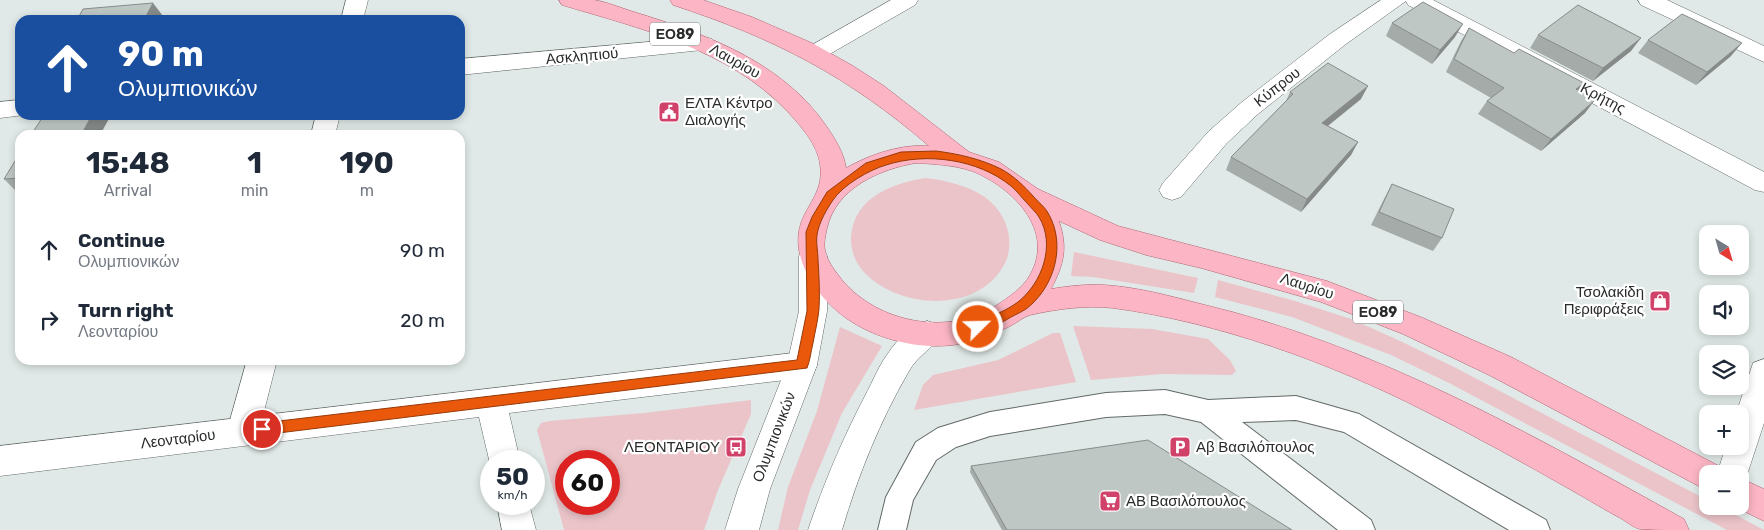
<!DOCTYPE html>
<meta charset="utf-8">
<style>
:root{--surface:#fff;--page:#f6f6f7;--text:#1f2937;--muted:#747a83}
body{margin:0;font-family:Rubik,sans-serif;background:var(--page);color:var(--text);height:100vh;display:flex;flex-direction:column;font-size:19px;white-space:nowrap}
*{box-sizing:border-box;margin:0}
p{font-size:16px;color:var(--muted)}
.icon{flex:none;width:28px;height:28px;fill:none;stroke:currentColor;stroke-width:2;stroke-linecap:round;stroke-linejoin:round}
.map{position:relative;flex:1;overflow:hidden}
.panel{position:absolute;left:15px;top:130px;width:450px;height:235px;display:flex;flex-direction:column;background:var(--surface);border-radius:15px;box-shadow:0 2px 8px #0003}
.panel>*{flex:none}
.banner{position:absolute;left:15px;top:15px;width:450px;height:105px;border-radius:15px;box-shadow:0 2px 8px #0003;background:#1a4fa0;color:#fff;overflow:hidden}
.needle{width:32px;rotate:143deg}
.fabs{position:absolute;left:1699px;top:225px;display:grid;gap:10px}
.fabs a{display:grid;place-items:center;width:50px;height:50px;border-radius:10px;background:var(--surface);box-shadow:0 2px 8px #0003;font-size:25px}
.speed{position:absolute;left:480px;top:450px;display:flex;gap:10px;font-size:25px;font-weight:700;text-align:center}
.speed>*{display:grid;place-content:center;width:65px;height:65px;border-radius:50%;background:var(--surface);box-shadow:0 2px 8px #0003;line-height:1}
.speed small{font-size:12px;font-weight:400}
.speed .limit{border:8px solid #d22;background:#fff;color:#111}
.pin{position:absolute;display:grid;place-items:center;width:42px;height:42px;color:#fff;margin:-21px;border:2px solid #fff;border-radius:50%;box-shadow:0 1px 5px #0007}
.me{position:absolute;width:55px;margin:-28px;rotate:67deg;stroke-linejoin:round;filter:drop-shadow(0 0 4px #0008)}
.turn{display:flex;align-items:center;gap:18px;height:105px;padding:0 20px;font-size:22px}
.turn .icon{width:65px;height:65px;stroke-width:2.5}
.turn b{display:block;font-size:35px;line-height:42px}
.eta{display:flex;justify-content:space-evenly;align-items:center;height:85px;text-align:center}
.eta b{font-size:30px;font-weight:700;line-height:35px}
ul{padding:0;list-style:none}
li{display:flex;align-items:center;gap:15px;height:70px;padding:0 20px}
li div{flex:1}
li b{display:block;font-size:19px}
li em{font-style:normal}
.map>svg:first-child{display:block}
.green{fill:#eac4c9;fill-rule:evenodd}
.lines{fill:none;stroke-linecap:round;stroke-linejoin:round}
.service-casing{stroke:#626a67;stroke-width:2}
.minor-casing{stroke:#626a67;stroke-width:1}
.tertiary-casing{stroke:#626a67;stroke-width:1}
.secondary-casing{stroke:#626a67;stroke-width:1}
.primary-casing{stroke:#b06574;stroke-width:1}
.service{fill:#fff;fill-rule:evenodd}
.minor{fill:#fff;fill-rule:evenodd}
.tertiary{fill:#fff;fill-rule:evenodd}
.secondary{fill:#fff;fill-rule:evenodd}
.primary{fill:#fbb5c4;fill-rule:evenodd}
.wall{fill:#a4aba9}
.shaded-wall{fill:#868b8a}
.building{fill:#bfc7c5;stroke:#868b8a}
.route{fill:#ea580c;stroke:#983908}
.labels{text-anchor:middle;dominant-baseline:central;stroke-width:4.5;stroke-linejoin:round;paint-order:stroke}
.shield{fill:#fff;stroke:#696b6b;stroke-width:1}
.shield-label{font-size:14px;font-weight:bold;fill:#292c2b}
.street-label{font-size:15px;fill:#292c2b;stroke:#fff}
.poi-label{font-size:15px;fill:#292c2b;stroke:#fff;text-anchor:start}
</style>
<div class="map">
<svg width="1764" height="530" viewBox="0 0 1764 530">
<rect width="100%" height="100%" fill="#e0e9e7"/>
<path class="green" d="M 925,178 C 959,182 999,193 1008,231 C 1010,240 1010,252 1006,261 C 981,315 898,310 863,271 C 855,262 850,249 851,236 C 855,197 891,184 925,178 Z
M 1074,252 L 1198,278 L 1194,293 L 1093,277 L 1071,276 Z
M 1218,280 L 1295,301 L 1351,319 L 1398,340 L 1456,368 L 1707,500 L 1708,506 L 1719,506 L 1764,530 L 1727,530 L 1449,383 L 1391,355 L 1292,317 L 1215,297 Z
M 1073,326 L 1152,329 L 1208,339 L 1230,360 L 1236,371 L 1232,375 L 1163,374 L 1091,380 Z
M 840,327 L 882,346 L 842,413 L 810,490 L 798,530 L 778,530 L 788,487 L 817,411 Z
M 1053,333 L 1060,333 L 1076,382 L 914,410 L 923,385 L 933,375 L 998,360 Z
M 751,400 L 751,414 L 718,490 L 704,530 L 564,530 L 537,430 L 541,423 L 549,421 L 644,413 ZM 566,461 L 609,461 L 609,504 L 566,504 Z"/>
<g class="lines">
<g class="service-casing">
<path id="service" d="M 1165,390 L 1208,400 L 1296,396 L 1359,414 L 1546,520 L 1550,530 L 1509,530 L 1344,432 L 1296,420 L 1242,422 L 1371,520 L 1375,530 L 1338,530 L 1201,422 L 1165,414 L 1106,417 L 990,436 L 956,447 L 936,460 L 913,500 L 906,530 L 878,530 L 886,497 L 916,442 L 938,428 L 990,412 L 1106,393 Z"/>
</g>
<g class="minor-casing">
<path id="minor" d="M 346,0 L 368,0 L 363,20 L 341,20 Z
M 891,0 L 918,0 L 915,5 L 821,59 L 813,61 L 805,59 L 802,54 L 805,49 Z
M 1381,0 L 1433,0 L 1764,172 L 1764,192 L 1755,190 L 1408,5 L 1406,1 L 1346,44 L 1258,114 L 1227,143 L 1181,197 L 1172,200 L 1163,197 L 1159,190 L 1163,183 L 1209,131 L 1242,102 L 1330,34 Z
M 1638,0 L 1667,0 L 1764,46 L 1764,62 L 1641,5 Z
M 704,37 L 712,39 L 715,44 L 712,49 L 460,75 L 460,59 Z
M 20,100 L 20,115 L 24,115 L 0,118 L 0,102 Z
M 316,115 L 340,115 L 335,135 L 311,135 Z
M 247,360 L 277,360 L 259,431 L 254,441 L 243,445 L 232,441 L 227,431 Z"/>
</g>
<g class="tertiary-casing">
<path id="tertiary" d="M 802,352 L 813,356 L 817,365 L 813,374 L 802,378 L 509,413 L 520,461 L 491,461 L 491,468 L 479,417 L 0,476 L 0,446 Z
M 1764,359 L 1764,423 L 1744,484 L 1740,486 L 1740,474 L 1717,474 L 1726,446 L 1740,446 L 1740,414 L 1736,414 L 1753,363 Z
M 497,504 L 529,504 L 536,530 L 502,530 Z"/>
</g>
<g class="secondary-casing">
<path id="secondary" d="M 813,245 L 823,248 L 827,256 L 827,311 L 817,365 L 770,489 L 759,530 L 725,530 L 738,489 L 787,365 L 799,311 L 799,256 L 803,248 Z
M 927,321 L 937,324 L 942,333 C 934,348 917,356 909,371 C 880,421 858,475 842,530 L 808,530 C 824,483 842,440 865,396 C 873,381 879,365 889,352 C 897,339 913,326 927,321 Z"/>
</g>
<g class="primary-casing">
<path id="primary" d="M 559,0 C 570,0 583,0 594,0 C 607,2 621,8 634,12 C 706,34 783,62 827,127 C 835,139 844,153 846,168 C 871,154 901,144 929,146 C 848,76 774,38 673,5 L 670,0 L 703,0 L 752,17 L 814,44 L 853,66 L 884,86 L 969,152 L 999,162 L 1038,189 L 1118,226 L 1327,281 L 1423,318 L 1511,357 L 1719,466 L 1723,474 L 1708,474 L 1708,491 L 1489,375 L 1403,334 L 1321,302 L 1201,268 L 1146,255 L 1100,240 L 1059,221 C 1068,248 1064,264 1051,289 C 1069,286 1087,284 1104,285 C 1137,287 1170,296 1201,304 C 1374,345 1529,433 1684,519 L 1689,530 C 1676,530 1652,530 1640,529 C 1634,528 1627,522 1622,519 C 1605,510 1589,500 1573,491 C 1524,463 1475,436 1425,411 C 1331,363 1218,322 1113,308 C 1087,305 1056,309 1030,315 C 1023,317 1018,322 1012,325 C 1002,331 990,335 979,339 C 937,354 883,344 846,318 C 818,298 789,259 801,223 C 809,201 824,191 820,164 C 817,144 801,126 787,111 C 728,49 642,29 562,5 ZM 916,163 C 934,164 954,165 972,171 C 1012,187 1056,230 1030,275 C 1023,288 1009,297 997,305 C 949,337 878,323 842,280 C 836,272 829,264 826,254 C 823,246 825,237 827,228 C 836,188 880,169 916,163 Z
M 1740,478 L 1764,489 L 1764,521 L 1733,506 L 1740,506 Z"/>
</g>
<use href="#service" class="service"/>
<use href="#minor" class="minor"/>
<use href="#tertiary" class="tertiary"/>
<use href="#secondary" class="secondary"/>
<use href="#primary" class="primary"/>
</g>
<path class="wall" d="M 1392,23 L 1455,37 L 1432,64 L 1386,36 Z
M 1469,28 L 1579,91 L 1585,113 L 1541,151 L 1478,114 L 1487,101 L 1491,98 L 1446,72 L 1461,41 Z
M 1538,35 L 1631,51 L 1593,81 L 1530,48 Z
M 1648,40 L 1731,56 L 1696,85 L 1638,53 Z
M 1290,92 L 1361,99 L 1328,126 L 1358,142 L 1351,155 L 1301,212 L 1226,170 L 1231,157 L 1286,101 Z
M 20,153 L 20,192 L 17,192 L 4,179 Z
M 1392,184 L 1442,238 L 1433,251 L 1371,225 L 1385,197 Z
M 971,466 L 1292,530 L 1002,530 L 970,472 Z"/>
<path class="shaded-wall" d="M 153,3 L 163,16 L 161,20 L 144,20 Z
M 1463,24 L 1455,37 L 1432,64 L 1440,50 Z
M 1641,38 L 1631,51 L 1593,81 L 1603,68 Z
M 1742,43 L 1731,56 L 1696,85 L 1707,72 Z
M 1584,83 L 1575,96 L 1576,89 Z
M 1368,86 L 1361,99 L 1315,136 L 1322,123 Z
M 1595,100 L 1585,113 L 1541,151 L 1551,139 Z
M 92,115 L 111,115 L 100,135 L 81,135 Z
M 1358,142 L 1351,155 L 1301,212 L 1307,199 Z"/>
<path class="building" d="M 1423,2 L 1463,24 L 1440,50 L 1392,23 Z
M 153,3 L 144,20 L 77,20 L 83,9 Z
M 1578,5 L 1641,38 L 1603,68 L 1538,35 Z
M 1682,14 L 1742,43 L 1707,72 L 1648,40 Z
M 1469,28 L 1514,53 L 1519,49 L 1584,83 L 1576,89 L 1595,100 L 1551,139 L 1487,101 L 1504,88 L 1454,59 Z
M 1328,63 L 1368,86 L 1322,123 L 1358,142 L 1307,199 L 1231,157 L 1293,94 L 1290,92 Z
M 44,115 L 92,115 L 81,135 L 31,135 Z
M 20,153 L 20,178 L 4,179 Z
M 1392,184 L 1454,209 L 1442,238 L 1379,212 Z
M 1148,440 L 1292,530 L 1007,530 L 971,466 Z"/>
<path class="route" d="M 936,151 C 959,154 981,159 1001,169 C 1014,176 1024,186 1033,196 C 1038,202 1045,207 1048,213 C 1067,245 1054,288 1026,309 C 1020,313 1012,316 1006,320 C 997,325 984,334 974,330 L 972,327 L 974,323 C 988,318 1006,311 1018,302 C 1042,283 1056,245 1039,217 C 1036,212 1031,208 1027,203 C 1022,198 1017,191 1011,186 C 978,159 926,152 886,165 C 869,170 843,185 833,200 C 827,209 821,219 818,230 C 815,241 818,250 818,260 C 819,276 820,293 819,309 C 818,320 815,332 813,343 C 811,351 810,361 807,368 L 262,435 L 257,433 L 255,429 L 257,425 L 262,423 L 797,360 L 807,311 L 806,232 L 812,217 L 827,192 L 866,163 L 901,152 Z"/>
<defs>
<g id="civic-square" transform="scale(1.125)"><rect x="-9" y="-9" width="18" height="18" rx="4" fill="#d1426a" stroke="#fff"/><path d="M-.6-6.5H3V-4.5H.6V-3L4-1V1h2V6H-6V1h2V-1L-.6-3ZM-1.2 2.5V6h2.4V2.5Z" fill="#fff"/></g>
<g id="shop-square" transform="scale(1.125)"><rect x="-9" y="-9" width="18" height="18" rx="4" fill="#d1426a" stroke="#fff"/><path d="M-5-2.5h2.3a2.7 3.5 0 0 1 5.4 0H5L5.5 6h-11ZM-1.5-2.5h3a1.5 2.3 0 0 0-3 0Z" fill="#fff"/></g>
<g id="bus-square" transform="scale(1.125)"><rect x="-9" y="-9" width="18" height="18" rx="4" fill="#d1426a" stroke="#fff"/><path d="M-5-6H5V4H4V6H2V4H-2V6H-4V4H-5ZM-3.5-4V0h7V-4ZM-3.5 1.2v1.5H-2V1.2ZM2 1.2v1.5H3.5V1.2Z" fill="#fff"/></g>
<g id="parking-square" transform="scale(1.125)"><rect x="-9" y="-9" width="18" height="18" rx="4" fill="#d1426a" stroke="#fff"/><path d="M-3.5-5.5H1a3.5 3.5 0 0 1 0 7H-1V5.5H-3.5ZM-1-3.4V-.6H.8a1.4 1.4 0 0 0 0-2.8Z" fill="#fff"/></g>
<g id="supermarket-square" transform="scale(1.125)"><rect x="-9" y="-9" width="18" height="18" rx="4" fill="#d1426a" stroke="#fff"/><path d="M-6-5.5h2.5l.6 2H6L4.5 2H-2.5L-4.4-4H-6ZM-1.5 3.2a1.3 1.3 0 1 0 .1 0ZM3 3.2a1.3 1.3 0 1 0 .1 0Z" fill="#fff"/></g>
</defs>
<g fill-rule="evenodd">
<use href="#civic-square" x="669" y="112"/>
<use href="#shop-square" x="1660" y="301"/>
<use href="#bus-square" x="736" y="447"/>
<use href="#parking-square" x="1180" y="447"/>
<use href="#supermarket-square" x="1110" y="501"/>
</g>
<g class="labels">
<g class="shield">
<rect x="650" y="22.5" width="50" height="23" rx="4"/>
<rect x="1353" y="300.5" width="50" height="23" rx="4"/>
</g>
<g class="shield-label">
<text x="675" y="34">ΕΟ89</text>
<text x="1378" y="312">ΕΟ89</text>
</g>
<g class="street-label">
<text transform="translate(582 56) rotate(-5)">Ασκληπιού</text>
<text transform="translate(735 61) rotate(29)">Λαυρίου</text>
<text transform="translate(1277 87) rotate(-38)">Κύπρου</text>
<text transform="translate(1603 98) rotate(28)">Κρήτης</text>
<text transform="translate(1307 286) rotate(18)">Λαυρίου</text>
<text transform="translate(774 437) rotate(-69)">Ολυμπιονικών</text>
<text transform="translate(178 439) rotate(-7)">Λεονταρίου</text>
</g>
<g class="poi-label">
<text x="685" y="103">ΕΛΤΑ Κέντρο<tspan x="685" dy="17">Διαλογής</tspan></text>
<text x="1644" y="292" text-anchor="end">Τσολακίδη<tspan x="1644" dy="17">Περιφράξεις</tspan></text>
<text x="720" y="447" text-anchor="end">ΛΕΟΝΤΑΡΙΟΥ</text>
<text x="1196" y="447">Αβ Βασιλόπουλος</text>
<text x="1126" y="501">ΑΒ Βασιλόπουλος</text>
</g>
</g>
</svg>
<div class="fabs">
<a><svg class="needle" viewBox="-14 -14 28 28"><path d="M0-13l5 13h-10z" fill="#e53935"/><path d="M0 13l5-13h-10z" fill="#747a83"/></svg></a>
<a><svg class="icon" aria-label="sound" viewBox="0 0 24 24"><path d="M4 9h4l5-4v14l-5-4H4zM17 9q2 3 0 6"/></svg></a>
<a><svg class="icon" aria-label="layers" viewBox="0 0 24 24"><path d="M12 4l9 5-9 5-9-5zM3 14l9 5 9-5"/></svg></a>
<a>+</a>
<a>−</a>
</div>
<div class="speed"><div>50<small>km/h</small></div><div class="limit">60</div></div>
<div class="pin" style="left:262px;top:429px;background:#d93025"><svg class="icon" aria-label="arrive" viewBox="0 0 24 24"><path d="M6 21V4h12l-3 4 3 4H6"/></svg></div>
<svg class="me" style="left:978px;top:327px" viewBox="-20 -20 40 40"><circle r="17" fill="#ea580c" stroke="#fff" stroke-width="3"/><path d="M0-11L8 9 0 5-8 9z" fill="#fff"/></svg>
<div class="banner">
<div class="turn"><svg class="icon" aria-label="ahead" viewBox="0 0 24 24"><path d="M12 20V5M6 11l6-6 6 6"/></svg><div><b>90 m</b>Ολυμπιονικών</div></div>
</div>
<section class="panel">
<div class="eta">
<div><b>15:48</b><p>Arrival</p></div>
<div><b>1</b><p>min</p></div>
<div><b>190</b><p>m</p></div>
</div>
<ul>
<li><svg class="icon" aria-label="ahead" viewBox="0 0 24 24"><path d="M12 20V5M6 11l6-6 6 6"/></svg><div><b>Continue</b><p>Ολυμπιονικών</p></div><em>90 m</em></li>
<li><svg class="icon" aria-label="right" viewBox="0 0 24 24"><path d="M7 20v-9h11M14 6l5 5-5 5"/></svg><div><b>Turn right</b><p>Λεονταρίου</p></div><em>20 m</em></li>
</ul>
</section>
</div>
